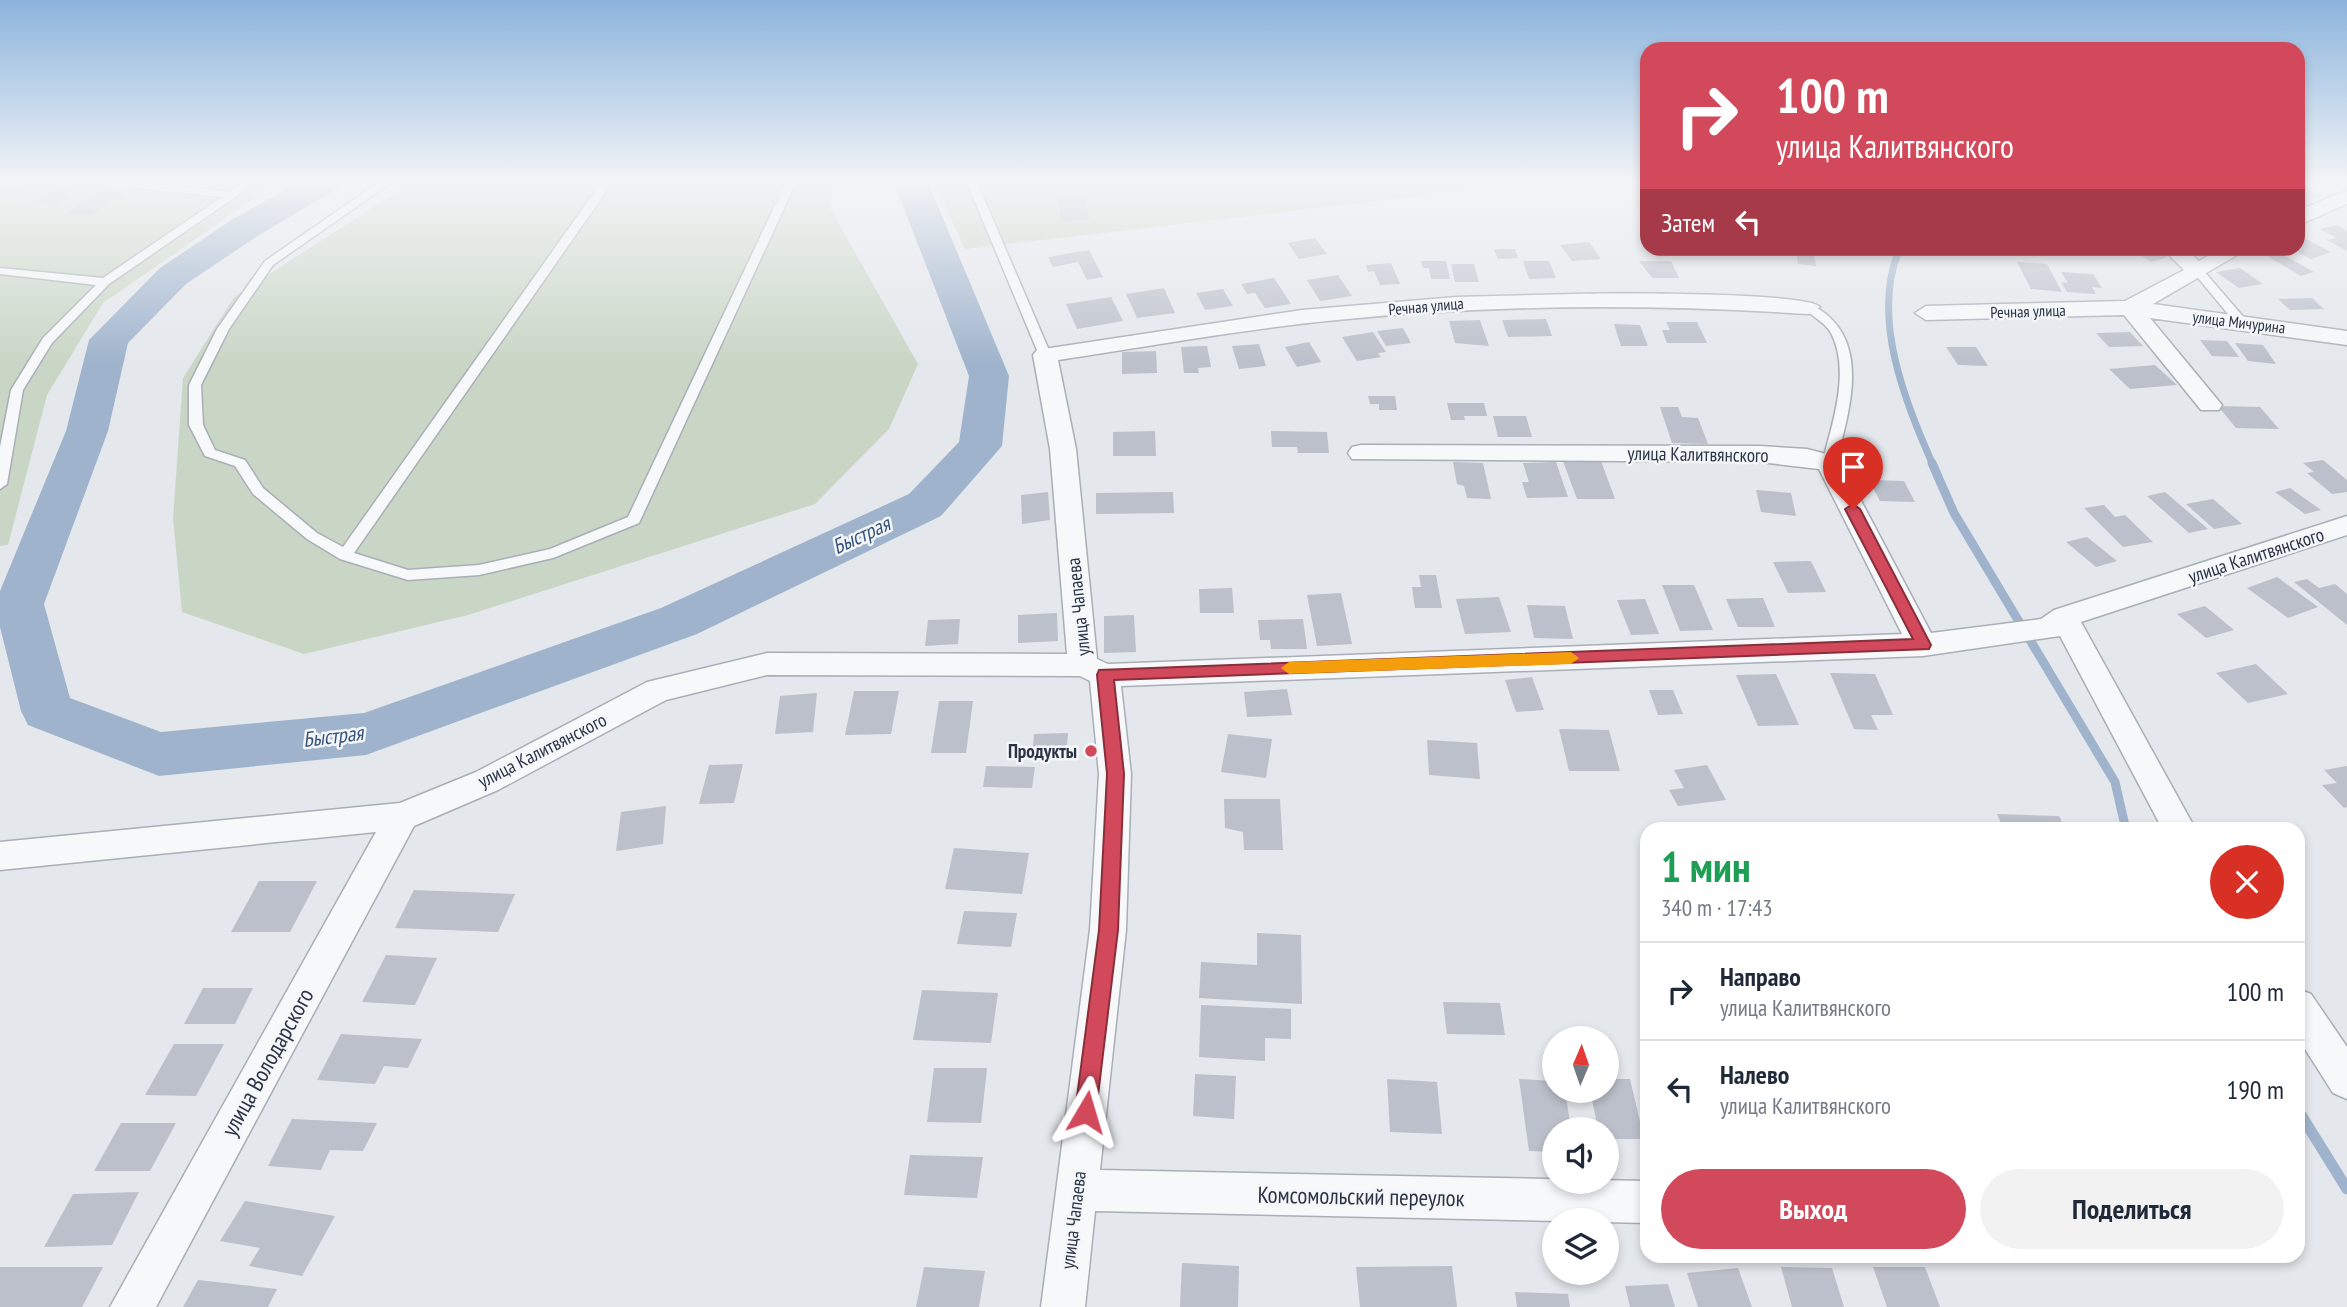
<!DOCTYPE html>
<html lang="ru">
<meta charset="utf-8">
<style>
:root{--surface:#fff;--page:#f2f2f3;--text:#1f2937;--muted:#747a83;--line:#e0e1e3;--accent:#d1495b}
body{margin:0;font-family:"PT Sans Narrow",sans-serif;background:var(--page);color:var(--text);height:100vh;display:flex;flex-direction:column;font-size:26px;white-space:nowrap}
*{box-sizing:border-box;margin:0}
p{font-size:23px;color:var(--muted)}
.icon{flex:none;width:38px;height:38px;fill:none;stroke:currentColor;stroke-width:2;stroke-linecap:round;stroke-linejoin:round}
.map{position:relative;flex:1;overflow:hidden}
.side{position:absolute;left:1640px;top:822px;width:665px;height:441px;display:flex;flex-direction:column;background:var(--surface);border-radius:21px;box-shadow:0 4px 10px #0003}
.side>*{flex:none}
.hud{position:absolute;left:1640px;top:42px;width:665px;height:214px;border-radius:21px;box-shadow:0 4px 10px #0003;background:#d1495b;color:#fff;overflow:hidden}
.needle{width:46px;rotate:2deg}
.tools{position:absolute;left:1542px;top:1026px;display:grid;gap:14px}
.tools a{display:grid;place-items:center;width:77px;height:77px;border-radius:50%;background:var(--surface);box-shadow:0 4px 10px #0003;font-size:35px}
.pin{position:absolute;display:grid;place-items:center;width:60px;height:60px;color:#fff;margin:-72px -30px;border-radius:50% 50% 50% 0;rotate:-45deg;box-shadow:0 0 7px #0007}
.pin .icon{rotate:45deg}
.me{position:absolute;width:77px;margin:-38px;rotate:7deg;stroke-linejoin:round;filter:drop-shadow(0 0 5px #0008)}
.turn{display:flex;align-items:center;gap:24px;height:147px;padding:0 21px;font-size:32px}
.turn .icon{width:91px;height:91px;stroke-width:2.5}
.turn b{display:block;font-size:49px;line-height:60px}
.then{display:flex;align-items:center;height:66px;padding:0 21px;background:#0003;gap:14px;font-size:26px}
.round{display:grid;place-items:center;flex:none;width:74px;height:74px;border-radius:37px;background:var(--page)}
.overview{display:flex;align-items:center;justify-content:space-between;height:119px;padding:0 21px}
h1{font-size:42px;font-weight:600;line-height:52px;color:#1e9e55}
.cta{display:flex;gap:14px;margin-top:auto;padding:14px 21px}
.cta a{flex:1;height:80px;border-radius:42px;background:var(--accent);color:#fff;font-size:28px;font-weight:600;line-height:80px;text-align:center}
.cta a+a{background:var(--page);color:var(--text)}
ul{padding:0;list-style:none}
li{display:flex;align-items:center;gap:21px;height:98px;padding:0 21px;border-top:2px solid var(--line)}
li div{flex:1}
li b{display:block;font-size:26px}
li em{font-style:normal}
.map>svg:first-child{display:block}
.green{fill:#c9d6c5}
.lines{fill:none;stroke-linecap:round;stroke-linejoin:round}
.stream-far2{stroke:#9fb4cc;stroke-width:7}
.stream-far1{stroke:#9fb4cc;stroke-width:9}
.stream{stroke:#9fb4cc;stroke-width:11}
.river{fill:#9fb4cc;fill-rule:evenodd}
.building{fill:#bbc0ca}
.lane-casing{stroke:#a9aeb7;stroke-width:3}
.street-casing{stroke:#a9aeb7;stroke-width:3}
.lane{fill:#f7f8fa;fill-rule:evenodd}
.street{fill:#f7f8fa;fill-rule:evenodd}
.route{fill:#d1495b;stroke:#882f3b;stroke-width:2}
.slow{fill:#f59e0b}
.poi-dot{fill:#d1495b;stroke:#f4f6f9;stroke-width:2.5}
.labels{text-anchor:middle;dominant-baseline:central;stroke-width:5;stroke-linejoin:round;paint-order:stroke}
.far-street-label{font-size:16px;fill:#2b3445;stroke:#f4f6f9}
.street-label{font-size:19px;fill:#2b3445;stroke:#f4f6f9}
.poi-label{font-size:19px;font-weight:bold;fill:#2b3445;stroke:#f4f6f9;text-anchor:end}
.water-label{font-size:21px;font-style:italic;fill:#34527a;stroke:#f4f6f9}
.near-street-label{font-size:23px;fill:#2b3445;stroke:#f4f6f9}
</style>
<div class="map">
<svg width="2347" height="1307" viewBox="0 0 2347 1307">
<rect width="100%" height="100%" fill="#e4e7ec"/>
<path class="green" d="M 0,180 L 281,180 L 103,303 L 47,395 L 8,545 L 0,546 Z
M 415,180 L 833,180 L 831,210 L 918,364 L 889,429 L 815,504 L 468,615 L 304,654 L 182,612 L 173,518 L 183,378 L 234,297 Z
M 933,180 L 1557,180 L 965,249 Z"/>
<g class="lines">
<path class="stream-far2" d="M 1900,248 C 1870,316 1905,401 1933,465"/>
<path class="stream-far1" d="M 1932,463 L 1954,513 L 2115,782 L 2126,830"/>
<path class="stream" d="M 2298,1110 L 2347,1189"/>
<path class="river" d="M 303,180 L 345,180 L 340,187 L 259,235 L 186,284 L 128,343 L 108,431 L 44,604 L 70,698 L 161,732 L 364,713 L 661,608 L 909,494 L 959,442 L 969,376 L 893,180 L 927,180 L 1009,376 L 1002,446 L 941,516 L 697,634 L 366,755 L 159,776 L 28,725 L 21,711 L 0,627 L 0,591 L 66,431 L 89,340 L 160,268 L 233,219 Z"/>
</g>
<path class="building" d="M 1023,180 L 1051,180 L 1053,188 L 1024,190 Z
M 8,184 L 34,186 L 15,199 L 0,197 L 0,190 Z
M 2298,184 L 2321,196 L 2299,203 Z
M 60,186 L 81,188 L 57,205 L 36,202 Z
M 102,189 L 129,191 L 90,215 L 68,213 Z
M 1085,197 L 1089,219 L 1061,221 L 1058,199 Z
M 2336,225 L 2347,231 L 2347,251 L 2327,240 L 2337,238 L 2320,229 Z
M 2298,235 L 2331,252 L 2311,259 L 2289,248 L 2298,248 Z
M 1315,238 L 1327,254 L 1299,259 L 1288,243 Z
M 1589,242 L 1601,259 L 1572,261 L 1560,245 Z
M 2129,248 L 2153,248 L 2168,257 L 2151,262 Z
M 1494,249 L 1515,249 L 1518,258 L 1498,259 Z
M 1089,250 L 1103,277 L 1087,280 L 1078,262 L 1053,267 L 1048,257 Z
M 1796,250 L 1813,252 L 1816,266 L 1798,264 Z
M 2280,253 L 2314,272 L 2301,276 L 2267,256 Z
M 1421,261 L 1446,261 L 1450,279 L 1431,279 L 1429,268 L 1423,268 Z
M 1523,261 L 1549,261 L 1556,278 L 1529,279 Z
M 1639,261 L 1671,261 L 1679,278 L 1652,278 Z
M 2017,262 L 2047,264 L 2062,292 L 2031,289 Z
M 1391,263 L 1400,284 L 1380,285 L 1374,271 L 1368,272 L 1366,265 Z
M 1451,264 L 1474,264 L 1479,282 L 1455,282 Z
M 2240,268 L 2263,284 L 2239,288 L 2216,272 Z
M 2061,272 L 2093,274 L 2102,288 L 2092,287 L 2096,294 L 2067,292 L 2061,282 L 2068,283 Z
M 1338,275 L 1352,296 L 1320,301 L 1307,280 Z
M 1274,278 L 1291,304 L 1265,308 L 1255,293 L 1247,294 L 1241,284 Z
M 1164,288 L 1175,313 L 1137,318 L 1126,294 Z
M 1223,289 L 1233,306 L 1205,310 L 1196,293 Z
M 1111,297 L 1123,321 L 1077,329 L 1066,304 Z
M 2312,298 L 2324,309 L 2290,310 L 2278,299 Z
M 1546,319 L 1552,336 L 1508,337 L 1502,320 Z
M 1480,320 L 1489,346 L 1455,343 L 1449,321 Z
M 1666,322 L 1697,322 L 1707,343 L 1667,343 L 1662,330 L 1670,330 Z
M 1614,324 L 1640,325 L 1648,346 L 1621,346 Z
M 1403,328 L 1411,343 L 1386,346 L 1377,331 Z
M 1373,332 L 1386,352 L 1378,353 L 1381,357 L 1357,361 L 1342,337 Z
M 2130,332 L 2143,346 L 2109,347 L 2096,333 Z
M 2200,340 L 2227,341 L 2239,357 L 2212,356 Z
M 1309,342 L 1321,362 L 1297,367 L 1285,347 Z
M 2235,343 L 2263,345 L 2276,364 L 2248,361 Z
M 1259,344 L 1266,366 L 1239,369 L 1232,346 Z
M 1207,346 L 1211,367 L 1198,368 L 1199,373 L 1184,373 L 1181,347 Z
M 1946,347 L 1976,347 L 1988,366 L 1958,365 Z
M 1156,351 L 1157,373 L 1122,374 L 1122,352 Z
M 2155,365 L 2177,385 L 2130,389 L 2109,369 Z
M 1368,396 L 1395,396 L 1397,410 L 1379,410 L 1379,404 L 1370,404 Z
M 1447,403 L 1484,403 L 1487,416 L 1464,416 L 1465,420 L 1451,420 Z
M 2218,406 L 2260,407 L 2279,429 L 2236,428 Z
M 1660,407 L 1678,407 L 1682,417 L 1698,418 L 1708,444 L 1672,443 Z
M 1493,416 L 1526,416 L 1532,437 L 1498,437 Z
M 1155,431 L 1156,456 L 1113,456 L 1113,432 Z
M 1271,431 L 1327,432 L 1329,453 L 1298,453 L 1297,447 L 1272,447 Z
M 2323,460 L 2347,480 L 2347,492 L 2332,494 L 2307,473 L 2314,472 L 2303,463 Z
M 1563,461 L 1601,461 L 1615,499 L 1577,499 Z
M 1453,462 L 1483,463 L 1491,499 L 1467,498 L 1464,486 L 1457,484 Z
M 1556,462 L 1568,497 L 1527,498 L 1522,482 L 1529,482 L 1523,463 Z
M 1869,480 L 1904,481 L 1915,502 L 1880,501 Z
M 2290,488 L 2321,510 L 2305,514 L 2275,492 Z
M 1756,490 L 1791,493 L 1796,516 L 1761,512 Z
M 1048,492 L 1050,520 L 1022,524 L 1021,495 Z
M 1173,492 L 1174,513 L 1096,514 L 1096,493 Z
M 2165,492 L 2208,529 L 2189,533 L 2147,496 Z
M 2213,499 L 2242,524 L 2214,529 L 2186,504 Z
M 2104,505 L 2115,517 L 2125,515 L 2153,542 L 2123,547 L 2084,508 Z
M 2087,537 L 2117,561 L 2096,567 L 2066,542 Z
M 1811,561 L 1826,592 L 1788,593 L 1773,562 Z
M 1419,575 L 1436,575 L 1442,608 L 1415,608 L 1412,587 L 1421,587 Z
M 2277,577 L 2318,607 L 2288,618 L 2247,588 Z
M 2307,579 L 2319,588 L 2335,584 L 2347,594 L 2347,625 L 2294,582 Z
M 1662,585 L 1694,585 L 1713,630 L 1680,631 Z
M 1232,588 L 1234,613 L 1200,613 L 1199,589 Z
M 1341,593 L 1352,644 L 1317,646 L 1307,595 Z
M 1499,597 L 1511,632 L 1465,634 L 1456,599 Z
M 1763,598 L 1775,627 L 1738,627 L 1726,599 Z
M 1645,599 L 1659,634 L 1631,635 L 1617,600 Z
M 1527,605 L 1565,606 L 1573,639 L 1534,638 Z
M 2205,606 L 2234,630 L 2206,638 L 2177,614 Z
M 1057,613 L 1058,641 L 1018,643 L 1018,615 Z
M 1134,615 L 1136,652 L 1104,653 L 1104,616 Z
M 960,619 L 958,644 L 925,646 L 928,620 Z
M 1303,619 L 1307,649 L 1271,649 L 1270,640 L 1260,640 L 1258,620 Z
M 2256,664 L 2288,694 L 2248,703 L 2216,673 Z
M 1830,673 L 1875,674 L 1893,715 L 1871,715 L 1878,730 L 1854,729 Z
M 1776,674 L 1799,725 L 1758,726 L 1736,675 Z
M 1532,677 L 1544,710 L 1516,712 L 1505,680 Z
M 1287,689 L 1292,715 L 1247,717 L 1244,692 Z
M 1649,690 L 1673,690 L 1683,714 L 1658,715 Z
M 854,691 L 899,691 L 891,734 L 845,735 Z
M 817,693 L 813,732 L 775,734 L 780,696 Z
M 939,701 L 973,701 L 966,753 L 931,753 Z
M 1559,729 L 1609,730 L 1620,771 L 1569,771 Z
M 1068,733 L 1066,757 L 1032,757 L 1034,734 Z
M 1228,734 L 1272,739 L 1266,778 L 1221,772 Z
M 1427,740 L 1477,743 L 1480,779 L 1429,775 Z
M 743,764 L 734,803 L 699,804 L 709,765 Z
M 1707,765 L 1726,800 L 1678,806 L 1669,790 L 1684,788 L 1674,770 Z
M 986,766 L 1035,767 L 1032,788 L 983,787 Z
M 2347,766 L 2347,807 L 2344,808 L 2322,785 L 2337,783 L 2324,770 Z
M 1224,799 L 1280,799 L 1283,850 L 1244,850 L 1243,832 L 1225,828 Z
M 666,806 L 663,844 L 616,851 L 621,812 Z
M 1997,814 L 2059,816 L 2066,830 L 2004,830 Z
M 954,848 L 1029,853 L 1022,894 L 945,889 Z
M 259,881 L 317,881 L 290,932 L 231,932 Z
M 414,890 L 515,894 L 498,932 L 395,928 Z
M 964,911 L 1017,913 L 1011,947 L 957,944 Z
M 1257,933 L 1301,935 L 1302,1004 L 1199,998 L 1201,962 L 1257,965 Z
M 386,955 L 437,958 L 415,1005 L 362,1002 Z
M 203,988 L 253,988 L 235,1024 L 184,1024 Z
M 922,990 L 998,993 L 991,1043 L 913,1040 Z
M 1443,1002 L 1500,1003 L 1505,1035 L 1447,1034 Z
M 1201,1005 L 1291,1009 L 1291,1039 L 1265,1038 L 1265,1061 L 1199,1057 Z
M 341,1034 L 422,1039 L 408,1068 L 384,1066 L 375,1084 L 317,1080 Z
M 174,1044 L 224,1044 L 196,1096 L 145,1095 Z
M 934,1068 L 987,1068 L 981,1123 L 927,1122 Z
M 1195,1074 L 1236,1076 L 1234,1119 L 1193,1116 Z
M 1387,1079 L 1437,1082 L 1442,1134 L 1390,1132 Z
M 1519,1079 L 1554,1081 L 1554,1090 L 1565,1090 L 1571,1129 L 1554,1129 L 1554,1152 L 1529,1151 Z
M 1606,1079 L 1630,1079 L 1644,1139 L 1606,1139 L 1606,1129 L 1598,1129 L 1590,1090 L 1606,1090 Z
M 292,1119 L 377,1123 L 363,1151 L 330,1150 L 321,1170 L 268,1166 Z
M 121,1123 L 176,1123 L 150,1171 L 94,1171 Z
M 910,1155 L 983,1157 L 977,1198 L 904,1195 Z
M 139,1192 L 112,1245 L 44,1247 L 73,1194 Z
M 245,1201 L 335,1216 L 302,1276 L 249,1266 L 260,1248 L 220,1241 Z
M 1182,1263 L 1239,1266 L 1238,1307 L 1180,1307 Z
M 1452,1266 L 1457,1307 L 1360,1307 L 1356,1267 Z
M 0,1267 L 103,1267 L 82,1307 L 0,1307 Z
M 924,1267 L 985,1271 L 979,1307 L 916,1307 Z
M 1781,1267 L 1832,1268 L 1844,1307 L 1792,1307 Z
M 1873,1267 L 1925,1267 L 1940,1307 L 1887,1307 Z
M 1738,1268 L 1752,1307 L 1698,1307 L 1687,1273 Z
M 198,1280 L 277,1289 L 268,1307 L 183,1307 Z
M 1668,1284 L 1675,1307 L 1630,1307 L 1625,1286 Z
M 1515,1292 L 1568,1294 L 1570,1307 L 1517,1307 Z"/>
<g class="lines">
<g class="lane-casing">
<path id="lane" d="M 84,180 L 122,180 L 230,192 L 247,180 L 260,180 L 109,284 L 52,343 L 23,390 L 7,484 L 0,489 L 0,447 L 11,390 L 43,338 L 96,285 L 0,274 L 0,268 L 103,278 L 222,197 L 89,183 Z
M 382,180 L 395,180 L 273,265 L 229,329 L 201,385 L 203,425 L 215,450 L 245,460 L 263,488 L 317,533 L 343,547 L 603,180 L 614,180 L 354,553 L 408,570 L 479,565 L 550,549 L 628,517 L 787,180 L 797,180 L 639,523 L 553,558 L 479,575 L 408,580 L 340,559 L 307,539 L 253,494 L 235,466 L 205,456 L 189,425 L 189,385 L 217,329 L 265,261 Z
M 966,180 L 976,180 L 1051,355 L 1049,358 L 1045,359 L 1039,355 Z
M 2198,268 L 2202,269 L 2246,320 L 2246,326 L 2238,326 L 2194,273 L 2192,271 Z
M 1809,303 C 1816,306 1821,311 1827,315 C 1870,351 1847,418 1836,463 L 1829,467 L 1822,463 C 1832,425 1851,371 1831,333 C 1825,322 1811,316 1803,307 Z"/>
</g>
<g class="street-casing">
<path id="street" d="M 2347,190 L 2347,204 L 2298,225 L 2298,211 Z
M 2162,248 L 2185,248 L 2199,261 L 2222,248 L 2249,248 L 2153,304 L 2347,331 L 2347,345 L 2150,318 L 2222,405 L 2219,410 L 2201,410 L 2124,315 L 1926,320 L 1915,313 L 1926,306 L 2125,301 L 2184,270 Z
M 1574,294 C 1605,293 1810,292 1820,307 L 1809,314 C 1651,304 1494,304 1337,320 C 1243,329 1151,346 1058,360 L 1076,449 L 1097,659 L 1108,664 L 1902,634 L 1819,469 L 1760,462 L 1352,459 L 1348,453 L 1352,447 L 1361,445 L 1760,446 L 1807,449 L 1838,457 L 1931,633 L 2041,619 L 2054,610 L 2347,516 L 2347,535 L 2081,622 L 2196,830 L 2163,830 L 2060,636 L 1923,656 L 1121,686 L 1131,774 L 1126,930 L 1100,1170 L 1647,1181 L 1647,1223 L 1095,1211 L 1085,1307 L 1041,1307 L 1090,930 L 1099,774 L 1090,681 L 1080,676 L 767,675 L 666,700 L 498,790 L 414,826 L 156,1307 L 110,1307 L 376,832 L 0,870 L 0,842 L 400,803 L 476,772 L 647,682 L 767,653 L 1067,654 L 1050,449 L 1033,355 L 1037,350 L 1302,310 L 1456,297 Z
M 2298,989 L 2311,994 L 2347,1047 L 2347,1099 L 2333,1093 L 2298,1038 Z"/>
</g>
<use href="#lane" class="lane"/>
<use href="#street" class="street"/>
</g>
<linearGradient id="sky" x2="0" y2="1"><stop stop-color="#8bb4dd"/><stop offset="0.5" stop-color="#f3f4f6"/><stop offset="1" stop-color="#f3f4f6" stop-opacity="0"/></linearGradient>
<rect width="2347" height="363" fill="url(#sky)"/>
<path class="route" d="M 1853,504 L 1860,509 L 1931,645 L 1929,649 L 1114,680 L 1124,774 L 1118,930 L 1096,1112 L 1093,1119 L 1086,1122 L 1078,1119 L 1075,1112 L 1099,930 L 1107,774 L 1097,675 L 1099,670 L 1913,639 L 1845,509 Z"/>
<path class="slow" d="M 1571,652 L 1579,658 L 1571,664 L 1289,674 L 1281,668 L 1289,662 Z"/>
<circle class="poi-dot" cx="1091" cy="751" r="7"/>
<g class="labels">
<g class="far-street-label">
<text transform="translate(1426 306) rotate(-5)">Речная улица</text>
<text transform="translate(2028 311) rotate(-2)">Речная улица</text>
<text transform="translate(2239 322) rotate(7)">улица Мичурина</text>
</g>
<g class="street-label">
<text transform="translate(1698 454) rotate(1)">улица Калитвянского</text>
<text transform="translate(2256 555) rotate(-18)">улица Калитвянского</text>
<text transform="translate(1078 607) rotate(-96)">улица Чапаева</text>
<text transform="translate(542 750) rotate(-27)">улица Калитвянского</text>
<text transform="translate(1073 1220) rotate(-83)">улица Чапаева</text>
</g>
<g class="poi-label">
<text x="1077" y="751">Продукты</text>
</g>
<g class="water-label">
<text transform="translate(861 535) rotate(-25)">Быстрая</text>
<text transform="translate(333 736) rotate(-7)">Быстрая</text>
</g>
<g class="near-street-label">
<text transform="translate(267 1062) rotate(-61)">улица Володарского</text>
<text transform="translate(1361 1196) rotate(1)">Комсомольский переулок</text>
</g>
</g>
</svg>
<div class="tools">
<a><svg class="needle" viewBox="-14 -14 28 28"><path d="M0-13l5 13h-10z" fill="#e53935"/><path d="M0 13l5-13h-10z" fill="#747a83"/></svg></a>
<a><svg class="icon" aria-label="sound" viewBox="0 0 24 24"><path d="M4 9h4l5-4v14l-5-4H4zM17 9q2 3 0 6"/></svg></a>
<a><svg class="icon" aria-label="layers" viewBox="0 0 24 24"><path d="M12 4l9 5-9 5-9-5zM3 14l9 5 9-5"/></svg></a>
</div>
<div class="pin" style="left:1853px;top:509px;background:#d93025"><svg class="icon" aria-label="arrive" viewBox="0 0 24 24"><path d="M6 21V4h12l-3 4 3 4H6"/></svg></div>
<svg class="me" style="left:1086px;top:1112px" viewBox="-20 -20 40 40"><path d="M0-17L14 15 0 8-14 15z" fill="#d1495b" stroke="#fff" stroke-width="4"/></svg>
<div class="hud">
<div class="turn"><svg class="icon" aria-label="right" viewBox="0 0 24 24"><path d="M7 20v-9h11M14 6l5 5-5 5"/></svg><div><b>100 m</b>улица Калитвянского</div></div>
<div class="then">Затем<svg class="icon" aria-label="left" viewBox="0 0 24 24"><path d="M17 20v-9H6M10 6l-5 5 5 5"/></svg></div>
</div>
<section class="side">
<div class="overview"><div><h1>1 мин</h1><p>340 m · 17:43</p></div><a class="round" style="background:#d93025;color:#fff"><svg class="icon" aria-label="close" viewBox="0 0 24 24"><path d="M6 6l12 12M18 6L6 18"/></svg></a></div>
<ul>
<li><svg class="icon" aria-label="right" viewBox="0 0 24 24"><path d="M7 20v-9h11M14 6l5 5-5 5"/></svg><div><b>Направо</b><p>улица Калитвянского</p></div><em>100 m</em></li>
<li><svg class="icon" aria-label="left" viewBox="0 0 24 24"><path d="M17 20v-9H6M10 6l-5 5 5 5"/></svg><div><b>Налево</b><p>улица Калитвянского</p></div><em>190 m</em></li>
</ul>
<div class="cta"><a>Выход</a><a>Поделиться</a></div>
</section>
</div>
